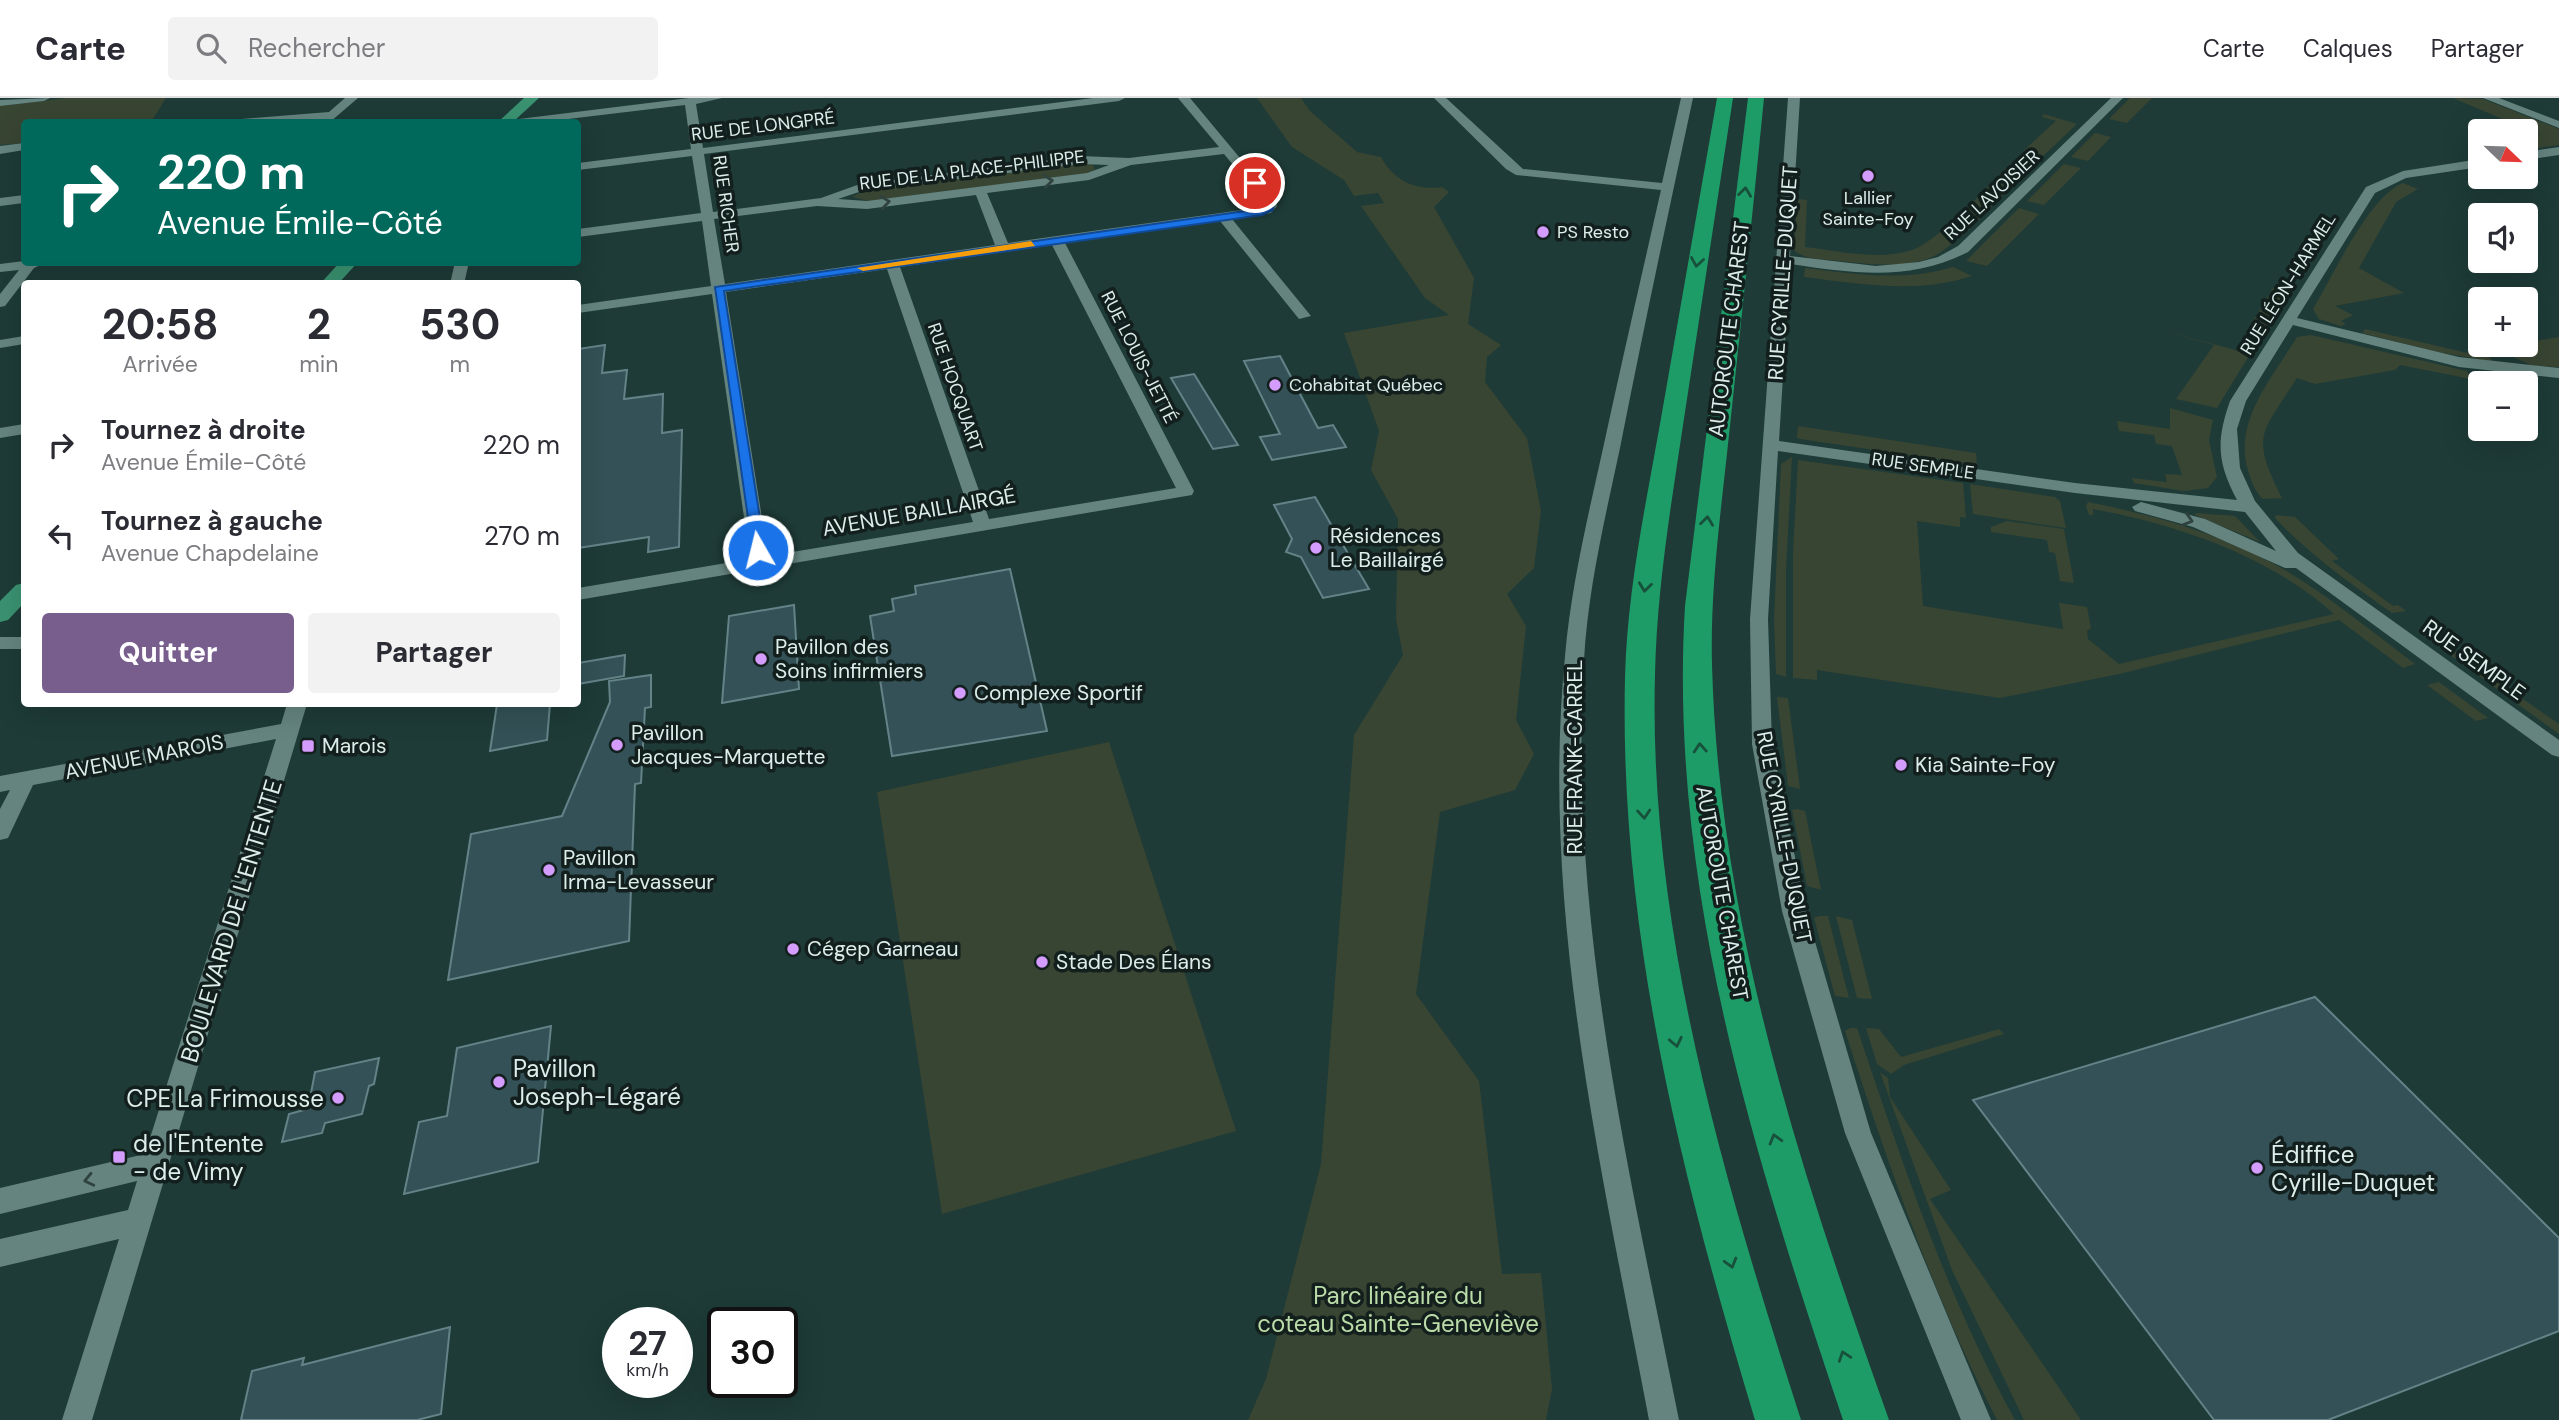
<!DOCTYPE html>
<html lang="fr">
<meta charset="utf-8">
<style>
:root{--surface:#fff;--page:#f2f2f3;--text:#2b2b33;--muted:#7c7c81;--line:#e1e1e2;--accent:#775e8d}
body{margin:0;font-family:"DM Sans",sans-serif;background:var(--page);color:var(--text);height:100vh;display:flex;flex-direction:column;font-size:26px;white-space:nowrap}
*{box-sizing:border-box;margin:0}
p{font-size:23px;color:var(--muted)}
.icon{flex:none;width:38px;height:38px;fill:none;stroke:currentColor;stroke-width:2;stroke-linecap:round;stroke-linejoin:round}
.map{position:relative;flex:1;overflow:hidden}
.panel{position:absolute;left:21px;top:182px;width:560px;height:427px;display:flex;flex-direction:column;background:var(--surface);border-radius:7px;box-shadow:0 7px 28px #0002}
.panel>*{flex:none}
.guide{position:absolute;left:21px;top:21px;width:560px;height:147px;border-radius:7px;box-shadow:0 7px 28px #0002;background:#00695c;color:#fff;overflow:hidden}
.needle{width:46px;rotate:113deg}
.tools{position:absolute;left:2468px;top:21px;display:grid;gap:14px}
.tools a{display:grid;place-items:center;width:70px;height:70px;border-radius:7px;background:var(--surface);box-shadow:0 7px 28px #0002;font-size:35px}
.speed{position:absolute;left:602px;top:1209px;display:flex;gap:14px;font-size:35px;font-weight:700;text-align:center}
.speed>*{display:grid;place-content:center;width:91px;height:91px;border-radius:50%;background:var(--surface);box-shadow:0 7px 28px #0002;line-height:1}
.speed small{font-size:18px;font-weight:400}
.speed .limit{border:4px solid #111;border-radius:10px;background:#fff;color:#111}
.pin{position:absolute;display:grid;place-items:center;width:60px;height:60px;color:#fff;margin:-30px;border:4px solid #fff;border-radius:50%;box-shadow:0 2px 7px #0007}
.me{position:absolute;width:77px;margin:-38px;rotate:352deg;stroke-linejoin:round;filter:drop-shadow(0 0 5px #0008)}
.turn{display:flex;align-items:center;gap:24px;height:147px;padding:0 21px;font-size:32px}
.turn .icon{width:91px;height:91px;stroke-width:2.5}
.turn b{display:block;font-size:49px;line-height:60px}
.eta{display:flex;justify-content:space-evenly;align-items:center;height:119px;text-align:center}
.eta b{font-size:42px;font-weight:700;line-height:49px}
.primary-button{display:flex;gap:14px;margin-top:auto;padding:14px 21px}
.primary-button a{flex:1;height:80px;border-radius:7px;background:var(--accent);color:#fff;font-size:28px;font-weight:700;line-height:80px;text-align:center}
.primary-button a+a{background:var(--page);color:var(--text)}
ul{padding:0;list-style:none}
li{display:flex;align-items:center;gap:21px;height:91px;padding:0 21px}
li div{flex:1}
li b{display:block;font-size:26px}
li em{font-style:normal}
header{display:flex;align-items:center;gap:42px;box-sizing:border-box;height:98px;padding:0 35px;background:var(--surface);border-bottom:2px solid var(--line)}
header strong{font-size:33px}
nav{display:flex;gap:38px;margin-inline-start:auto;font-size:24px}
.search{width:490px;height:63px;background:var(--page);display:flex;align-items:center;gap:18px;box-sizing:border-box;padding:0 24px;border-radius:7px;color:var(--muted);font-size:26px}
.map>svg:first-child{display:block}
.green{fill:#394533}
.building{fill:#335156;stroke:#638388;stroke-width:2}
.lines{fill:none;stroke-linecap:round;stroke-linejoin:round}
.minor{fill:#65847f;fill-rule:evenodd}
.major{fill:#3a9271;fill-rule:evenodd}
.highway{fill:#1e9c68;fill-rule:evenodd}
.oneway{stroke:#30423f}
.oneway2{stroke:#17513b}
.route{fill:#1a73e8;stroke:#114b97;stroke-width:2}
.slow{fill:#f59e0b}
.poi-dot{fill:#d49cfc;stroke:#131f1d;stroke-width:2.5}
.labels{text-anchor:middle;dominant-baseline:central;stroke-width:7;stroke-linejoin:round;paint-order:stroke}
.far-street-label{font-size:18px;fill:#dcedea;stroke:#131f1d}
.far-poi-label{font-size:18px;fill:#dcedea;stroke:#131f1d;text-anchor:start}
.street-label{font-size:21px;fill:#dcedea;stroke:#131f1d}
.poi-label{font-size:21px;fill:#dcedea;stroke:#131f1d;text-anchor:start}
.near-street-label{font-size:24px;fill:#dcedea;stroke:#131f1d}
.near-poi-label{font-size:24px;fill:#dcedea;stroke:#131f1d;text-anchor:start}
.near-park-label{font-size:24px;fill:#bbdca8;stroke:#131f1d}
</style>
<header>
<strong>Carte</strong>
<div class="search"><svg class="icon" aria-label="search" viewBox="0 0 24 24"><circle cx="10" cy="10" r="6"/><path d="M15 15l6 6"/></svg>Rechercher</div>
<nav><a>Carte</a><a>Calques</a><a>Partager</a></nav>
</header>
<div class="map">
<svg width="2559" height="1322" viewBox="0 0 2559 1322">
<rect width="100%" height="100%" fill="#1e3b37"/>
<path class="green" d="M 67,0 L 166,0 L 151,24 L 24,24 L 24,45 L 0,47 L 0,8 Z
M 1257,0 L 1301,0 L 1310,13 L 1357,54 L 1381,59 C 1394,83 1416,93 1442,89 L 1449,94 L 1434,109 L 1474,180 L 1468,226 L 1501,247 L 1487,259 L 1485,284 L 1527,340 L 1541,413 L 1534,470 L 1507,496 L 1526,528 L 1516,622 L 1534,656 L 1515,692 L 1440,714 L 1416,896 L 1479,983 L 1502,1176 L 1541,1175 L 1552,1291 L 1546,1322 L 1248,1322 L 1266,1281 L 1321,1066 L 1354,637 L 1403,557 L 1396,521 L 1398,421 L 1371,372 L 1379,333 L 1344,235 L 1449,217 L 1425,200 L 1361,108 L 1384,105 L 1378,95 L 1354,98 L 1344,82 L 1292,49 Z
M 2130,0 L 2152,0 L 2127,25 L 2109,21 Z
M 2453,0 L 2483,1 L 2559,31 L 2559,47 L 2525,52 L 2525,40 L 2540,37 Z
M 2044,16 L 2077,26 L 2043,58 L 2023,53 L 2056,23 L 2042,19 Z
M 2095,35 L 2111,39 L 2088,63 L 2071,59 Z
M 2013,63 L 2032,68 C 2010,89 1956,149 1932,159 C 1905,171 1869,166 1840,163 C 1826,161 1805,163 1794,152 L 1797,101 L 1807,102 L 1805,149 C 1839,153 1879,163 1912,152 C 1939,143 1991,85 2013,63 Z
M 1077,66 L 1092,66 L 1095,71 L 1088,75 L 869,103 L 852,99 L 863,93 Z
M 2064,66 L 2081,70 L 2044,107 L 2027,103 Z
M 2403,85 L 2418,91 L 2396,104 L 2359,170 L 2404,195 L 2335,208 L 2353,217 L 2341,223 L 2346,226 L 2341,228 L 2319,221 L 2313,211 C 2333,178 2369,98 2403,85 Z
M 2019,110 L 2039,116 L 1987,168 L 1966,163 Z
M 1953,169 L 1972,178 C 1917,196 1860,186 1804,179 L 1805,170 C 1855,176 1903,184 1953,169 Z
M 2280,189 L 2290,192 L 2256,247 L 2242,242 L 2273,190 Z
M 2150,229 L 2250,256 L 2217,310 L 2176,301 L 2214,247 Z
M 2365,231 L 2476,257 L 2475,251 L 2479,251 L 2494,264 L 2433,253 L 2362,235 Z
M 2311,237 L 2467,273 L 2471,281 L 2400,267 L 2395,272 L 2315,286 L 2297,280 C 2261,337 2250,336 2282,400 L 2263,401 C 2255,394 2251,383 2248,372 C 2233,323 2273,279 2297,239 Z
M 2559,239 L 2559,269 L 2533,268 L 2502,254 L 2524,250 L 2521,247 L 2525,245 Z
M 2170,310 L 2213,322 L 2209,342 L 2217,379 L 2208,390 L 2184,393 L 2134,385 L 2132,380 L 2167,384 L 2165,376 L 2182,377 L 2172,348 L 2156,346 L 2154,337 L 2119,333 L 2117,323 L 2170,331 Z
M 1798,328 L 1976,355 L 1977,367 L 1800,341 L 1797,340 Z
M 1792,359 L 1786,471 L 1786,579 L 1776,576 L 1774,522 L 1781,366 Z
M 1798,362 L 1963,385 L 1966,420 L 1960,419 L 1960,429 L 1917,423 L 1923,508 L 2063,531 L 2059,505 L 2087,509 L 2091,530 L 2087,533 L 2088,541 L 2119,566 L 2334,516 C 2268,457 2178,427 2093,411 L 2093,417 L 2089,417 L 2086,408 L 2088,404 C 2153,417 2218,435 2276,467 C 2325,495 2370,532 2415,566 L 2403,570 L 2339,522 L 2119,576 L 2000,600 L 1817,572 L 1817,582 L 1793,580 L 1793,454 Z
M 1970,386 L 2055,399 L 2060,403 L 2066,430 L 1973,416 Z
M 2196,415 L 2235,418 L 2260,444 L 2195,417 Z
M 2276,417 L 2295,419 L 2339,461 L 2332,463 L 2393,508 L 2398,507 L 2406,513 L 2392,515 C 2350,485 2310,457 2275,420 Z
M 2007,423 L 2064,431 L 2074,485 L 2060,483 L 2055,455 L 2049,454 L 2047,442 L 1991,434 L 1991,429 Z
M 2423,531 L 2559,626 L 2559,636 L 2420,535 Z
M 2439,584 L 2488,620 L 2476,623 L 2427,587 Z
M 1777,599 L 1788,600 L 1800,691 L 1788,688 Z
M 1109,644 L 1236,1033 L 942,1116 L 877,694 Z
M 1797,711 L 1805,713 L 1821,792 L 1807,788 L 1792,712 Z
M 1820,818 L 1828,818 L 1849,900 L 1835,898 L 1814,820 Z
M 1836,818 L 1852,822 L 1872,901 L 1857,900 Z
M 1850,930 L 1857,930 C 1902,1064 1946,1197 2015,1322 L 1997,1322 C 1933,1198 1888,1066 1845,933 Z
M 1866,930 L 1879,931 L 1901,959 L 1999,931 L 2004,936 L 1904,967 L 1891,976 L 1877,966 Z
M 1880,974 L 1888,980 L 1890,999 L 1951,1092 L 1930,1101 L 2081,1322 L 2024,1322 L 1952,1172 Z"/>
<path class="building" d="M 605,247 L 602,275 L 627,272 L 624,301 L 663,296 L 662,335 L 682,332 L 679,449 L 648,454 L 649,439 L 578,450 L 578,251 Z
M 1280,258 L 1318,330 L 1333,327 L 1346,349 L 1272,362 L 1260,339 L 1280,336 L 1244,263 Z
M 1194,276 L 1238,347 L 1213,351 L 1171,280 Z
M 1315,399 L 1350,459 L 1369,491 L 1323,500 L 1301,459 L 1286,454 L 1292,441 L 1274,407 Z
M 1010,471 L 1047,633 L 892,658 L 870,518 L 894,513 L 892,501 L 916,496 L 915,488 Z
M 794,507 L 799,591 L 722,605 L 729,518 Z
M 625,557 L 624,578 L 578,586 L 578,565 Z
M 651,577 L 651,609 L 645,610 L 641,685 L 635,686 L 629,843 L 448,882 L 471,736 L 562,718 L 610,604 L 609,583 Z
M 497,606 L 550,606 L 547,642 L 490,653 Z
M 2315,899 L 2559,1140 L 2559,1233 L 2328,1322 L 2214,1322 L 1973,1002 Z
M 551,928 L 538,1064 L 404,1096 L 419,1024 L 447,1018 L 457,950 Z
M 379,960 L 374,986 L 369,988 L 362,1016 L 325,1025 L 322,1035 L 282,1044 L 289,1016 L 308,1011 L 315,974 Z
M 450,1229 L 441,1316 L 417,1322 L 241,1322 L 252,1273 L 304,1260 L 302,1267 Z"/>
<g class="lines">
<path class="minor" d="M 50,0 L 44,3 L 0,8 L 0,2 Z
M 345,0 L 358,0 L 330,24 L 319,24 L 320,21 L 236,24 L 242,21 L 329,14 Z
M 689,0 L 722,0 L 696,6 L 703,50 L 1093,0 L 1125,0 L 1119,3 L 704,56 L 713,114 L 821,100 L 860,86 L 1081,58 L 1129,60 L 1219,49 L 1178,0 L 1190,0 L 1275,102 L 1277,108 L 1271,115 L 1232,121 L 1311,218 L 1299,221 L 1220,123 L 1065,145 L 1194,393 L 1192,397 L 578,502 L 578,490 L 750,461 L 712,196 L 578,215 L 578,207 L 711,188 L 702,123 L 578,139 L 578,131 L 701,115 L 692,58 L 578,72 L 578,65 L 691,51 L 685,7 L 543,24 L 513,24 L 519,21 ZM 1224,56 L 1263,103 L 1263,109 L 1008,145 L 987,95 L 1089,82 L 1131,67 ZM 1081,66 L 1109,67 L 1087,75 L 867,103 L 838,101 L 862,93 ZM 976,97 L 995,147 L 725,186 L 714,121 L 817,108 L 867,111 ZM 1052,147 L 1176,390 L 989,421 L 900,169 ZM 887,171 L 973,424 L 768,458 L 726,194 Z
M 1434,0 L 1446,0 L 1523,71 L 1662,85 L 1681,0 L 1693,0 C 1668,116 1643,233 1620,350 C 1605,420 1588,491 1584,562 C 1568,819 1629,1072 1679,1322 L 1649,1322 C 1602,1072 1540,814 1565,558 C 1571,490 1587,422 1602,355 C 1621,267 1641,180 1661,92 L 1516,77 L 1506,71 Z
M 1788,0 L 1800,0 L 1790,158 L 1876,168 L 1919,164 L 1938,159 L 1958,148 L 2111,0 L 2123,0 L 1968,154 C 1910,184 1852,175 1790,166 L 1779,343 L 2075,385 L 2237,402 C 2217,364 2216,343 2230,303 L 2366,89 L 2403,73 L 2480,61 L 2480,69 L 2406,80 L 2375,95 L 2297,220 L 2459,259 L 2559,270 L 2559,280 L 2459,269 L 2293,227 L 2246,303 L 2237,331 L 2240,370 L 2255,403 L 2298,455 L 2559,642 L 2559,659 L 2552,657 L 2296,470 L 2285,470 L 2193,429 L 2135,413 L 2132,409 L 2141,404 L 2205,421 L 2276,453 L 2245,414 L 2075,395 L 1778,353 L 1768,521 L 1772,646 L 1806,813 L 1871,1035 L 1991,1322 L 1961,1322 L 1845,1035 L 1782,813 L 1752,646 L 1750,521 Z
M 2483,0 L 2499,0 L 2559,23 L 2559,30 Z
M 24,45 L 24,52 L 0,56 L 0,48 Z
M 2559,49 L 2559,57 L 2525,62 L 2525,54 Z
M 24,97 L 24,105 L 0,108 L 0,100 Z
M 24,163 L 43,166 L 34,170 L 5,208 L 0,209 L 0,196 L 19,172 L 0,174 L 0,166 Z
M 455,164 L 469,164 L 464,186 L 450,186 Z
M 24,238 L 24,246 L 0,250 L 0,242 Z
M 24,326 L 24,336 L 0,340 L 0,330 Z
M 0,539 L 24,539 L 24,551 L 0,551 Z
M 287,606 L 307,606 L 92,1322 L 62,1322 L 119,1141 L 0,1169 L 0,1141 L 128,1112 L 137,1083 L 0,1116 L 0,1090 L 145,1056 L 276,641 L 33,687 L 8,740 L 0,742 L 0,711 L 10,692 L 0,694 L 0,678 L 281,626 Z"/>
<path class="major" d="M 524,0 L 539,0 L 513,24 L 498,24 Z
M 340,164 L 358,164 L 338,186 L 320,186 Z
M 24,485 L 24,505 L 8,522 L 0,524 L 0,503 L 16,487 Z"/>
<path class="highway" d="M 1717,0 L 1733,0 C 1717,105 1701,209 1685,314 C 1672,401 1657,488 1655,576 C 1648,831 1724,1082 1801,1322 L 1755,1322 C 1682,1080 1619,835 1625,580 C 1627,495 1645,410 1660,326 C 1679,217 1698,109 1717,0 Z
M 1748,0 L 1764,0 C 1753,112 1741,225 1729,337 C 1721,413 1710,490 1712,567 C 1719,829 1802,1077 1889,1322 L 1843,1322 C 1755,1060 1668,788 1685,508 Z"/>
</g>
<defs><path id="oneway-chevron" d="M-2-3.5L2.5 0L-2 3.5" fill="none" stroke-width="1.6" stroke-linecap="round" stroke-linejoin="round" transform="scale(1.75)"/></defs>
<g class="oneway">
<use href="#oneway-chevron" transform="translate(1048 83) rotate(-7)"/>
<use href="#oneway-chevron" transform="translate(885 104) rotate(-8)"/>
<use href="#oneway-chevron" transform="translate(2188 422) rotate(16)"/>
<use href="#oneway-chevron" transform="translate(89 1082) rotate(167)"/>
</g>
<g class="oneway2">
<use href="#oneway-chevron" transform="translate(1745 94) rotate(-83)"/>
<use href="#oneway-chevron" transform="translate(1697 164) rotate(99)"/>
<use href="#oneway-chevron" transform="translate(1707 423) rotate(-83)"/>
<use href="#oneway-chevron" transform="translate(1645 489) rotate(97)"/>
<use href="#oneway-chevron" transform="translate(1700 650) rotate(-94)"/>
<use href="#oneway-chevron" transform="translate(1644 716) rotate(85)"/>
<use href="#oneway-chevron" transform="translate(1676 944) rotate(78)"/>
<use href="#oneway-chevron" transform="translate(1775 1041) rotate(-106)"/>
<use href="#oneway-chevron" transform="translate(1731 1165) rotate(74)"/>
<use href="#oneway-chevron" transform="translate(1844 1258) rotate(-109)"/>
</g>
<path class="route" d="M 1251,83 L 1258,83 L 1274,103 L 1273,112 L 1262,117 L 724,193 L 765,452 L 753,455 L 715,189 L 1259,111 L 1266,105 Z"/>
<path class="slow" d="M 1031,143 L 1035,148 L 863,173 L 857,170 Z"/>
<g class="poi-dot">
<circle cx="1868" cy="78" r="7"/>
<circle cx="1543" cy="134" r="7"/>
<circle cx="1275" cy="287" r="7"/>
<circle cx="1316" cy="450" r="7"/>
<circle cx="761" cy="561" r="7"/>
<circle cx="960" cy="595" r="7"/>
<circle cx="617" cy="647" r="7"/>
<rect x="301" y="641" width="14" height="14" rx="3.5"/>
<circle cx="1901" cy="667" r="7"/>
<circle cx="549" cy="772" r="7"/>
<circle cx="793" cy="851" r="7"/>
<circle cx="1042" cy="864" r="7"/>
<circle cx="499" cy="984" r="7"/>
<circle cx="338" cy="1000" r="7"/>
<rect x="112" y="1052" width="14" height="14" rx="3.5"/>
<circle cx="2257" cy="1070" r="7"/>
</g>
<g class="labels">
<g class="far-street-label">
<text transform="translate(763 28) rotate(-7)">RUE DE LONGPRÉ</text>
<text transform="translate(972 72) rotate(-7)">RUE DE LA PLACE-PHILIPPE</text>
<text transform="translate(1992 97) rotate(-43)">RUE LAVOISIER</text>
<text transform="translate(726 106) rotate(82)">RUE RICHER</text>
<text transform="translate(2288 186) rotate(-58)">RUE LÉON-HARMEL</text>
<text transform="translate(1139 259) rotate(63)">RUE LOUIS-JETTÉ</text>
<text transform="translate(955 289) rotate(71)">RUE HOCQUART</text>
<text transform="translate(1923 368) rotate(8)">RUE SEMPLE</text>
</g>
<g class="far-poi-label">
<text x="1868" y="100" text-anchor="middle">Lallier<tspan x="1868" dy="21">Sainte-Foy</tspan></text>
<text x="1557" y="134">PS Resto</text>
<text x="1289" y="287">Cohabitat Québec</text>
</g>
<g class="street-label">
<text transform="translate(1783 175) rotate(-86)">RUE CYRILLE-DUQUET</text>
<text transform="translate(1729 231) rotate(-83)">AUTOROUTE CHAREST</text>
<text transform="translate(919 414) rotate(-10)">AVENUE BAILLAIRGÉ</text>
<text transform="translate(2474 562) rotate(36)">RUE SEMPLE</text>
<text transform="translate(144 659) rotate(-11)">AVENUE MAROIS</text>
<text transform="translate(1575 659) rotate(-90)">RUE FRANK-CARREL</text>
<text transform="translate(1784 739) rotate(79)">RUE CYRILLE-DUQUET</text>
<text transform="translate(1722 795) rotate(80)">AUTOROUTE CHAREST</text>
</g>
<g class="poi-label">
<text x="1330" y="438">Résidences<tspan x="1330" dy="24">Le Baillairgé</tspan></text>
<text x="775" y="549">Pavillon des<tspan x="775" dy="24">Soins infirmiers</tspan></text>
<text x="974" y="595">Complexe Sportif</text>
<text x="631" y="635">Pavillon<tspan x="631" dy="24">Jacques-Marquette</tspan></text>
<text x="322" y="648">Marois</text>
<text x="1915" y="667">Kia Sainte-Foy</text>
<text x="563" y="760">Pavillon<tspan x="563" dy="24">Irma-Levasseur</tspan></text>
<text x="807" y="851">Cégep Garneau</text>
<text x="1056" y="864">Stade Des Élans</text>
</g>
<g class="near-street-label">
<text transform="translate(231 823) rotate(-73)">BOULEVARD DE L'ENTENTE</text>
</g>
<g class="near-poi-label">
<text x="513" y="970">Pavillon<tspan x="513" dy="28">Joseph-Légaré</tspan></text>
<text x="324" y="1000" text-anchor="end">CPE La Frimousse</text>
<text x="133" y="1045">de l'Entente<tspan x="133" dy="28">- de Vimy</tspan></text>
<text x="2271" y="1056">Édiffice<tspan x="2271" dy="28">Cyrille-Duquet</tspan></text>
</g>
<g class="near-park-label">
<text x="1398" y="1197">Parc linéaire du<tspan x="1398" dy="28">coteau Sainte-Geneviève</tspan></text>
</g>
</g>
</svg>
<div class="tools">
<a><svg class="needle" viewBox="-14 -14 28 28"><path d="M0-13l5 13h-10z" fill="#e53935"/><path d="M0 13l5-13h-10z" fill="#7c7c81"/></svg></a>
<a><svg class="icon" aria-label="sound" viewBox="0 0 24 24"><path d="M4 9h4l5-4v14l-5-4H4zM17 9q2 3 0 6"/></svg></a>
<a>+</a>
<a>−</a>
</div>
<div class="speed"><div>27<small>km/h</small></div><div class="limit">30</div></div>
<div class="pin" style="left:1255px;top:85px;background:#d93025"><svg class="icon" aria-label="arrive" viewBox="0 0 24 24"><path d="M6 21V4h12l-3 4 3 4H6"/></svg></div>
<svg class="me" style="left:758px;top:452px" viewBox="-20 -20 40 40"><circle r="17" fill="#1a73e8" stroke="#fff" stroke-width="3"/><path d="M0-11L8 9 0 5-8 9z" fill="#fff"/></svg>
<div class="guide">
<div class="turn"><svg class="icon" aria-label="right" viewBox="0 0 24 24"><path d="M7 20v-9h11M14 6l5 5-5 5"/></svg><div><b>220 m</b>Avenue Émile-Côté</div></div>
</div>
<section class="panel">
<div class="eta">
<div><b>20:58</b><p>Arrivée</p></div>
<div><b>2</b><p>min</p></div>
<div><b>530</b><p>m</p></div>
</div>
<ul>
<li><svg class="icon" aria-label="right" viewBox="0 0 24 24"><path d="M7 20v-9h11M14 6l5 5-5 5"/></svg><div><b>Tournez à droite</b><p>Avenue Émile-Côté</p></div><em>220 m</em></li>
<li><svg class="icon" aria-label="left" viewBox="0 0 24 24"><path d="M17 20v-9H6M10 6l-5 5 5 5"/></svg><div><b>Tournez à gauche</b><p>Avenue Chapdelaine</p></div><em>270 m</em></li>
</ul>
<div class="primary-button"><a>Quitter</a><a>Partager</a></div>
</section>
</div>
